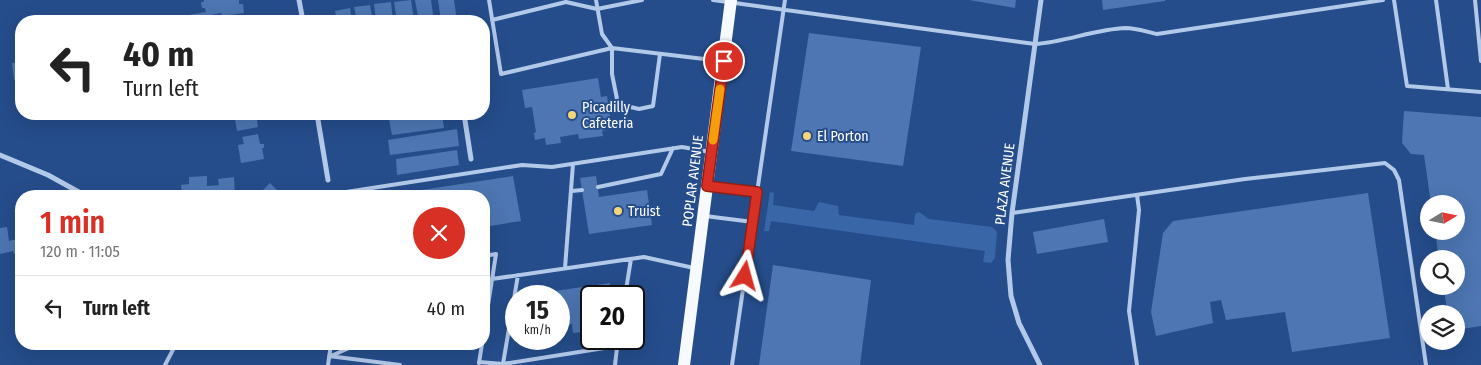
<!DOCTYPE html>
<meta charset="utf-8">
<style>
:root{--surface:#fff;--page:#f6f6f6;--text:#222;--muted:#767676;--line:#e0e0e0;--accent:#d93025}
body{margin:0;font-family:"Fira Sans Condensed",sans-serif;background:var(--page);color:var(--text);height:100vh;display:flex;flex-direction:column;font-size:19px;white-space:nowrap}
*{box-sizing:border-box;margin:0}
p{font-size:16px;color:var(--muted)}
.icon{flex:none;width:28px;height:28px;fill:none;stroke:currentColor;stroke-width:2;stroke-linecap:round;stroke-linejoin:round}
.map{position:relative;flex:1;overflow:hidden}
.drawer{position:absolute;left:15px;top:190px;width:475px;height:160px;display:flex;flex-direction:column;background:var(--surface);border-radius:20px;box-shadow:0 5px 20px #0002}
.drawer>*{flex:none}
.top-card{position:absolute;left:15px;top:15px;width:475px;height:105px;border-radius:20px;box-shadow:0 5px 20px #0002;background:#fff;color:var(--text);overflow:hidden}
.needle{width:32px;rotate:80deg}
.fabs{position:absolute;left:1420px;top:195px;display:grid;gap:10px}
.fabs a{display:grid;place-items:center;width:45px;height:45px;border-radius:50%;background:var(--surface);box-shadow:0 5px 20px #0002;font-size:25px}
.speed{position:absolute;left:505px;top:285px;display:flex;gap:10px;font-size:25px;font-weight:700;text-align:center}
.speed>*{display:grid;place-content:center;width:65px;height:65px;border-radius:50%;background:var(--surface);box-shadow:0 5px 20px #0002;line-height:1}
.speed small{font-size:12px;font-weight:400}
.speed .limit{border:2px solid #111;border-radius:8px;background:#fff;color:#111}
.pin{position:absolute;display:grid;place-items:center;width:42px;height:42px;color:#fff;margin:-21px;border:2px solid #fff;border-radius:50%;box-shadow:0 1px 5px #0007}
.me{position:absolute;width:55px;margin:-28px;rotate:8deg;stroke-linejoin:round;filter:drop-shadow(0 0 4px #0008)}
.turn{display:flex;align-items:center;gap:18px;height:105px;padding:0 25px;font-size:22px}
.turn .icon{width:65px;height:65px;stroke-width:2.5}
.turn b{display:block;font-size:35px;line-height:42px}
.round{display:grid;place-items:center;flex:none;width:52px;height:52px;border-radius:26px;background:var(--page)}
.head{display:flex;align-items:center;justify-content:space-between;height:85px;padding:0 25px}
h1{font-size:30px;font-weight:600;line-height:38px;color:var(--accent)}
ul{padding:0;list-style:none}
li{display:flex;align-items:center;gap:15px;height:65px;padding:0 25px;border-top:1px solid var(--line)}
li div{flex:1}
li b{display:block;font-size:19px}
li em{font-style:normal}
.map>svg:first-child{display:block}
.green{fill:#3966a7}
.building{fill:#4d76b2}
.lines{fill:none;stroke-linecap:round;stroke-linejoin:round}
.service{stroke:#b3c9ea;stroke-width:4}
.minor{stroke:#b3c9ea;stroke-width:5}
.primary{stroke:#f6f9fe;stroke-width:12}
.route-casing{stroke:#8d1f18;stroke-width:12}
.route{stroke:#d93025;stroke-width:9}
.slow{stroke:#f59e0b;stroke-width:9}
.poi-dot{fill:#f4d577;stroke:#254d8b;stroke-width:2}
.labels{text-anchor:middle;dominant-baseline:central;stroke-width:4;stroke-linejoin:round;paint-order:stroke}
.poi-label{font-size:14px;fill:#fff;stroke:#254d8b;text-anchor:start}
.street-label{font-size:14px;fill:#fff;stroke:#254d8b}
</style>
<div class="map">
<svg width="1481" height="365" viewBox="0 0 1481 365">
<rect width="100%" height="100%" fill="#254d8b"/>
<path class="green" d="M 770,192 L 774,193 L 773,205 L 814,211 L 819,202 L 838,206 L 839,215 L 914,225 L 915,214 L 919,212 L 929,219 L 992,227 L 997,232 L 995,258 L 991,263 L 983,262 L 985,251 L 771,221 L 769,231 L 764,231 Z"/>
<path class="building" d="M 204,0 L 239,0 L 239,4 L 243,4 L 244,13 L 222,16 L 221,13 L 211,15 L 212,21 L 190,21 L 189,15 L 206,12 L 205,8 L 202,8 L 201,2 L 204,2 Z
M 411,0 L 414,21 L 397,21 L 394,2 Z
M 415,0 L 431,0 L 434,21 L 419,21 Z
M 438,0 L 454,0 L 457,21 L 441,21 Z
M 969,0 L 1016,0 L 1015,8 Z
M 1102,0 L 1165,0 L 1165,1 L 1103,10 Z
M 391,2 L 393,21 L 376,21 L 374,4 Z
M 370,5 L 373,21 L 357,21 L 354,7 Z
M 350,8 L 352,21 L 337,21 L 335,11 Z
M 809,33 L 921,47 L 903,166 L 791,151 Z
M 21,62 L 21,78 L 14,80 L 12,63 Z
M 598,78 L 601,97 L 607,96 L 611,122 L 605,123 L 606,130 L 602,131 L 603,136 L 579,139 L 578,134 L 560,137 L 561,143 L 546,145 L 545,138 L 535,140 L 534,133 L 536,132 L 532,107 L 525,108 L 522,90 Z
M 1404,111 L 1481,117 L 1481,326 L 1456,330 L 1456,314 L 1448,314 L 1443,286 L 1456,286 L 1456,259 L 1439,259 L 1435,231 L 1456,231 L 1456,204 L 1431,204 L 1424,155 L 1411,154 L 1402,143 Z
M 234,114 L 256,114 L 258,127 L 237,131 Z
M 422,114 L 442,114 L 444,128 L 392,135 L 389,119 Z
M 457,129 L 459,146 L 390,155 L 388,140 Z
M 258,134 L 260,144 L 264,144 L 264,148 L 262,148 L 264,159 L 241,163 L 238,145 L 244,144 L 242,137 Z
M 457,150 L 459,165 L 397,175 L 396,159 Z
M 207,176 L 207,186 L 219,185 L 218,179 L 234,177 L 235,196 L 182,196 L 181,185 L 189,184 L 189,177 Z
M 513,176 L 521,221 L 484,227 L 484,196 L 382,196 Z
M 596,176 L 599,197 L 647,190 L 652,225 L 589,234 L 580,178 Z
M 270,183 L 283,196 L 257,196 Z
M 1368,193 L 1390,338 L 1292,352 L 1285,312 L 1226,320 L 1221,300 L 1210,302 L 1213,323 L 1156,336 L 1151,312 L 1163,233 L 1173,221 Z
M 1104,219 L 1108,242 L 1037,254 L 1033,232 Z
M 7,227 L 9,241 L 21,238 L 21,253 L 14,254 L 13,251 L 0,254 L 0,228 Z
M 773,265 L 871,280 L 860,365 L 759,365 Z
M 610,283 L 611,296 L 591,296 L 591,331 L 573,333 L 572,324 L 559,326 L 559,296 L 541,296 L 541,293 Z"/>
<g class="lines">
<path class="service" d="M 489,0 L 501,74 L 612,48 L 721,61
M 596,0 L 602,34 L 612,48 L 612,74 L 618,104 L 639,109 L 653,106 L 660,54
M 713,0 L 1035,44 C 1066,42 1095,29 1126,28 C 1136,28 1147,32 1157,34 L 1383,0
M 1394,0 L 1407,86 L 1481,92
M 1436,0 L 1448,89
M 1475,0 L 1481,61
M 492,20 L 566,2 L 597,9 L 642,0
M 710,186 L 757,192
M 598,187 L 661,174 L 673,148
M 572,191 L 582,190
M 1137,195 L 1139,210 L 1129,311 L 1137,365
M 332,196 L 346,192 L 522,165 L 552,167 L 682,147 L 710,152
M 1012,213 L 1245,179 L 1385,163 L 1394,170 L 1399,180 L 1426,365
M 705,216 L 753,222
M 484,256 L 496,254 L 484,331
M 565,268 L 573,164
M 518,275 L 503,364 L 617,346
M 492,279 L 644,257 L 694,268
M 625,296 L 631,259
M 329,356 L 400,365
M 331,356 L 358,344
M 479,362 L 503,364
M 479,363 L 482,344
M 165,365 L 176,344
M 328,365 L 331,344
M 615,365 L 618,339
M 732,365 L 785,0"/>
<path class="minor" d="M 299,0 L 303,21
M 317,114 L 328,180
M 464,114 L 471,159
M 0,155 L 48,175 L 86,196
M 1040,365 L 1019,323 L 1011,296 L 1008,260 L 1012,213 L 1041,0"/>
<path class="primary" d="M 684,365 L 731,0"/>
</g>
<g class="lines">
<g class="route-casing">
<path id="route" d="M 724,61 L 707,186 L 757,192 L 745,276"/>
</g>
<use href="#route" class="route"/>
<path class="slow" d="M 713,140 L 720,89"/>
</g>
<g class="poi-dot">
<circle cx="572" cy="115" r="5"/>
<circle cx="807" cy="136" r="5"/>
<circle cx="618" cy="211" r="5"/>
</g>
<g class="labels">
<g class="poi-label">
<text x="582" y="107">Picadilly<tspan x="582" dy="16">Cafeteria</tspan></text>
<text x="817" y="136">El Porton</text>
<text x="628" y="211">Truist</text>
</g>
<g class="street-label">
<text transform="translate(693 181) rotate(-83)">POPLAR AVENUE</text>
<text transform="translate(1005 184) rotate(-83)">PLAZA AVENUE</text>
</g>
</g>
</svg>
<div class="fabs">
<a><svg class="needle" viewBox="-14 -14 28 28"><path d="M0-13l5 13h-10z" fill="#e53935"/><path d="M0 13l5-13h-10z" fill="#767676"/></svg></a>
<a><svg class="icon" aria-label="search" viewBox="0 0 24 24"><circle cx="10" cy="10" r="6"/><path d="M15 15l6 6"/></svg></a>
<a><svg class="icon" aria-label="layers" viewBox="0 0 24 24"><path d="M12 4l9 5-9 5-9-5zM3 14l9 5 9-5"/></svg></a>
</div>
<div class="speed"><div>15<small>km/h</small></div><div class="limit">20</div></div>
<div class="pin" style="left:724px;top:61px;background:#d93025"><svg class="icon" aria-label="arrive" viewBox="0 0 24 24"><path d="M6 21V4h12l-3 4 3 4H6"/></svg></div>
<svg class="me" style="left:745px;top:276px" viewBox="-20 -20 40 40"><path d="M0-17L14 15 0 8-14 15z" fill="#d93025" stroke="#fff" stroke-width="4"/></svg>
<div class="top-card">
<div class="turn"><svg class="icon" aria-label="left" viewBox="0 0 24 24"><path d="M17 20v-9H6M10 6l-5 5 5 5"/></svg><div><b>40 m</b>Turn left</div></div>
</div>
<section class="drawer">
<div class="head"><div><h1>1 min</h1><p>120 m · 11:05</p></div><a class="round" style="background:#d93025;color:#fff"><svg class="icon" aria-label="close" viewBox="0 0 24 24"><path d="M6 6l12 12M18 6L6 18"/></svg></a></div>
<ul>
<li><svg class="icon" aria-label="left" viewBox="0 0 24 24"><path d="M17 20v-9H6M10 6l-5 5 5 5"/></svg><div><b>Turn left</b></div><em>40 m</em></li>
</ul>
</section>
</div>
